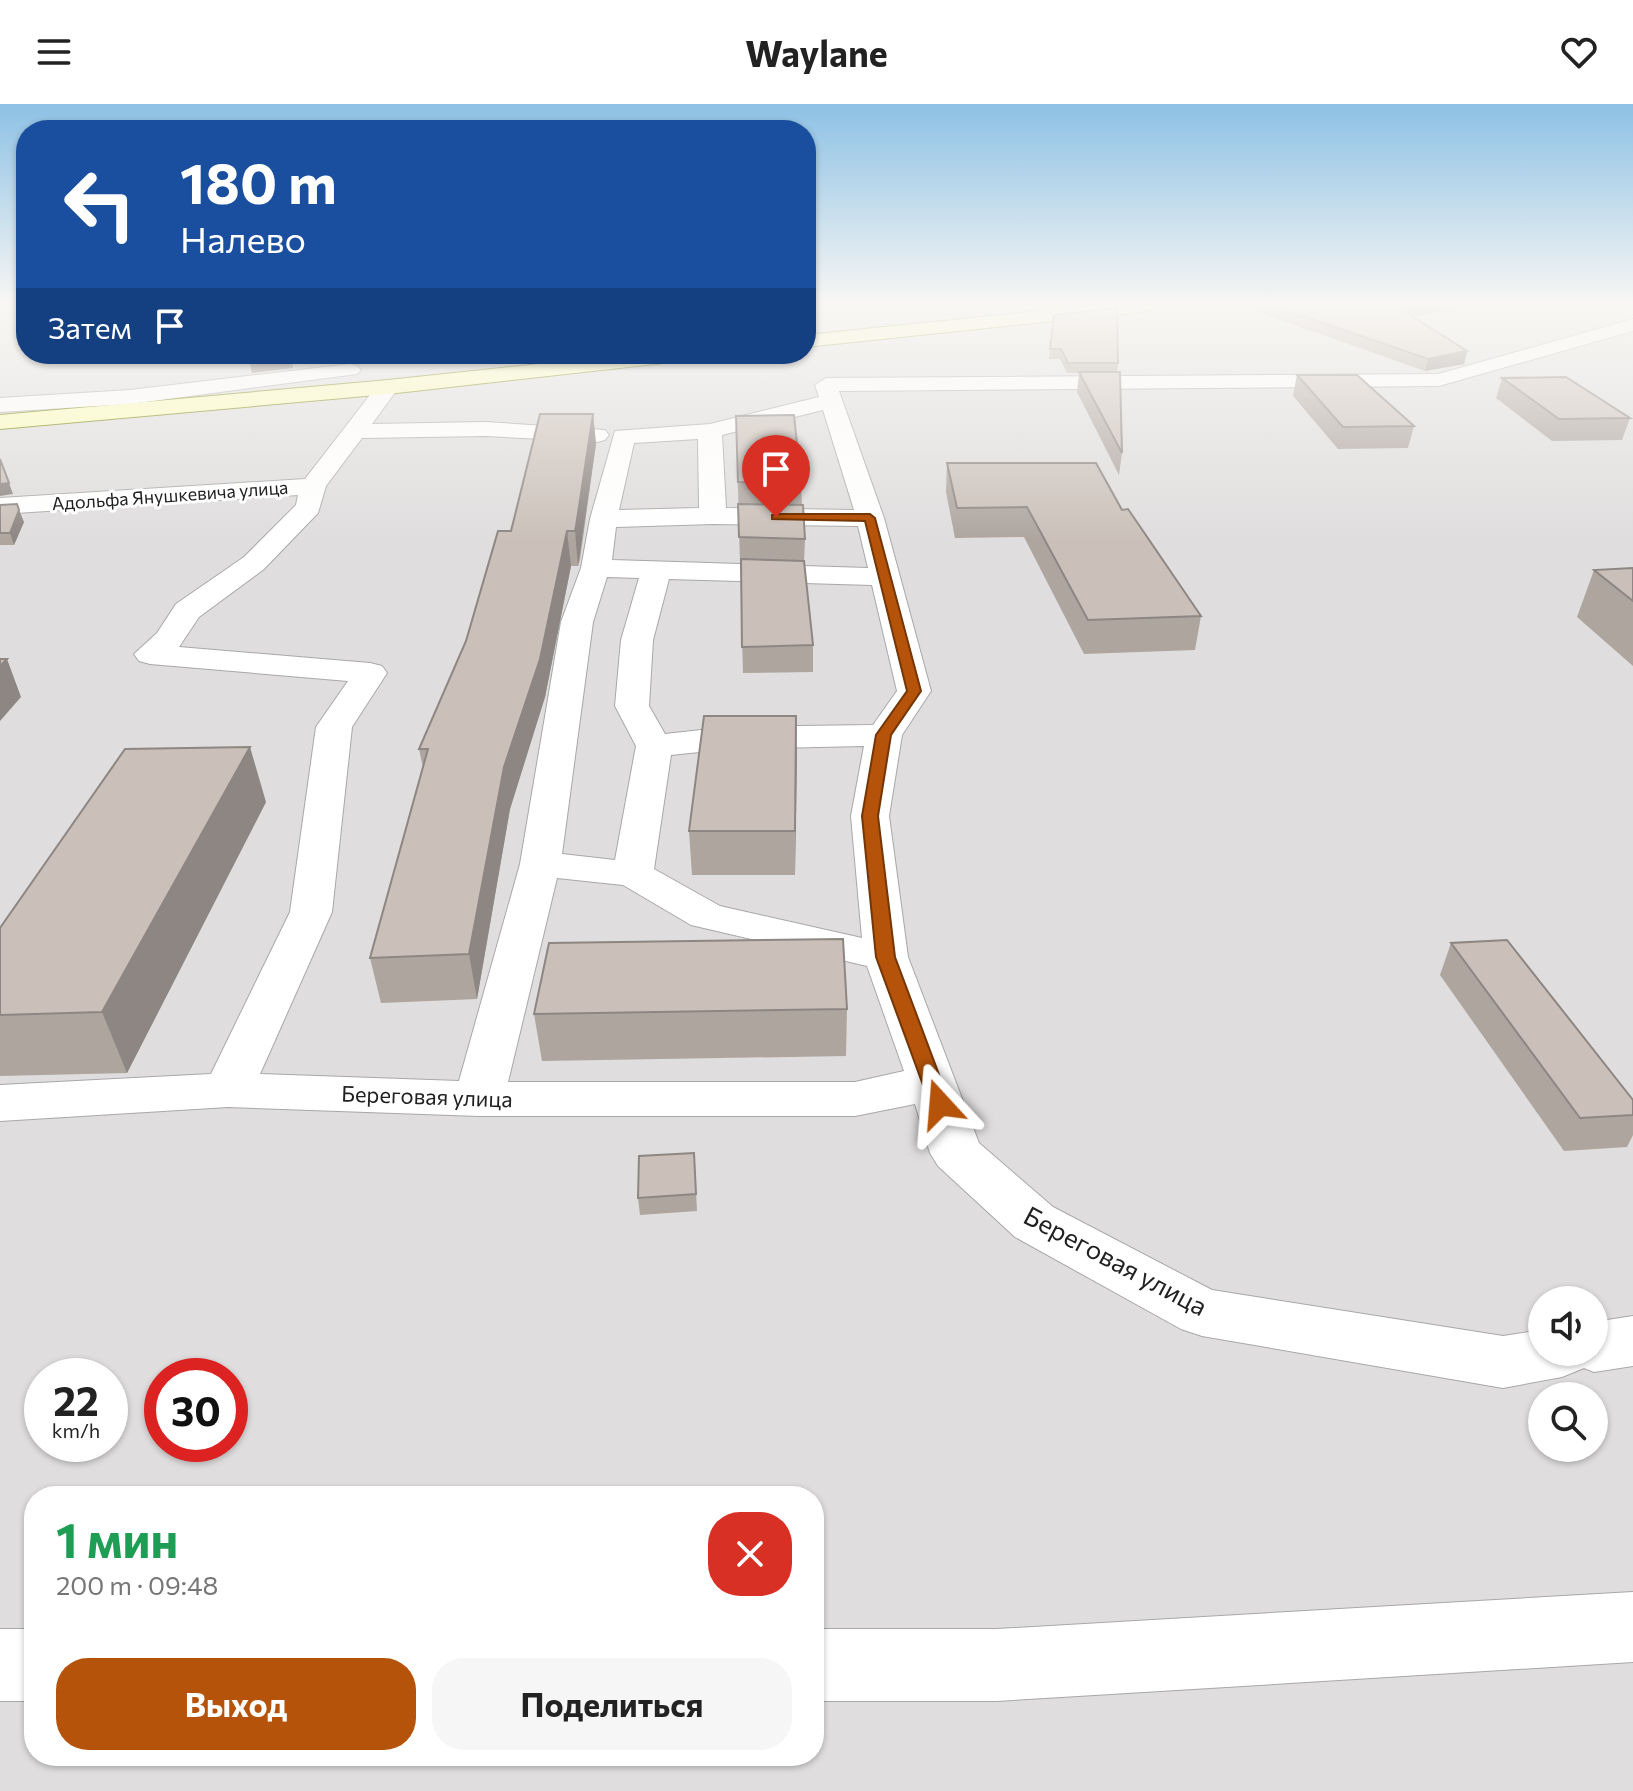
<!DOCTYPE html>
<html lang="ru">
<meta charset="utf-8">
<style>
:root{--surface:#fff;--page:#f6f6f6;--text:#222;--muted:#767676;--accent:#b45309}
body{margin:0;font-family:Commissioner,sans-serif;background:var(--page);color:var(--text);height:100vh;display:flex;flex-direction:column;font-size:30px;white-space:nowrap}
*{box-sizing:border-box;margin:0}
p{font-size:26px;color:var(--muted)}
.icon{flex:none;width:44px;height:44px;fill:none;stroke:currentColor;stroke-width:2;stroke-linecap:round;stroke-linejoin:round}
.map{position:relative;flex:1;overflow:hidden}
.panel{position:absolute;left:24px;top:1382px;width:800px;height:280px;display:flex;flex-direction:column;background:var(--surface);border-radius:32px;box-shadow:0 2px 6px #0004}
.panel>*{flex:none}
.top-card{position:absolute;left:16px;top:16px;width:800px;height:244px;border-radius:32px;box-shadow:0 2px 6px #0004;background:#1a4fa0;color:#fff;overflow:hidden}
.fabs{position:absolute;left:1528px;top:1182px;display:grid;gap:16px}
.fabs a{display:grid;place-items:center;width:80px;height:80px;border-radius:50%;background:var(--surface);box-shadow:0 2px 6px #0004;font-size:40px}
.speed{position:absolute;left:24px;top:1254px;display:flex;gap:16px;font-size:40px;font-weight:700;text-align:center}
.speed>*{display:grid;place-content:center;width:104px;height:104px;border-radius:50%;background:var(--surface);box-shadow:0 2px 6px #0004;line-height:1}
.speed small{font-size:20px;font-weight:400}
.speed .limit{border:12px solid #d22;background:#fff;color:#111}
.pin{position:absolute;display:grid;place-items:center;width:68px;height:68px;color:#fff;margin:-82px -34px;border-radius:50% 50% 50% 0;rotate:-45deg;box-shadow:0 0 8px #0007}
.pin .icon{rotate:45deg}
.me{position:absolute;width:88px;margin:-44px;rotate:341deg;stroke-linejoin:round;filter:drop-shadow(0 0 6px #0008)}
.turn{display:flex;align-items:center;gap:28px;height:168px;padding:0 32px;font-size:36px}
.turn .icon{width:104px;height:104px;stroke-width:2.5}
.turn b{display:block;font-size:56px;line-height:68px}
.then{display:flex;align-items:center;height:76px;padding:0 32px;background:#0003;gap:16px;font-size:30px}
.round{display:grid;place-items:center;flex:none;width:84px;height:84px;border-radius:32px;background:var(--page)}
.head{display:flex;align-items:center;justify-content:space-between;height:136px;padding:0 32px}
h1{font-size:48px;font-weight:700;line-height:60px;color:#1e9e55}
.action{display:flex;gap:16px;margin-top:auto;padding:16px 32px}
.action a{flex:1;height:92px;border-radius:32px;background:var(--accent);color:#fff;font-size:32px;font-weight:700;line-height:92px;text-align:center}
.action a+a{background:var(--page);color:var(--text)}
header{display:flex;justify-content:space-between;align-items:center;height:104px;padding:0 32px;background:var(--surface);font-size:36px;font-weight:700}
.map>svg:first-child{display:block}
.residential{fill:#dfdddd;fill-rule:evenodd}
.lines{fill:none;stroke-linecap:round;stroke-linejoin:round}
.street-casing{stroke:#a8a8a8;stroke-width:2}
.secondary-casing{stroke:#757f00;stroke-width:2}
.street{fill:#fff;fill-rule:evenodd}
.secondary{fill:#fcfdb9;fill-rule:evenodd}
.wall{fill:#aea59f}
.shaded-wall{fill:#8d8682}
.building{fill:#cac0b9;stroke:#8d8682;stroke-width:2}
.route{fill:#b45309;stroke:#753606;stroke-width:2}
.labels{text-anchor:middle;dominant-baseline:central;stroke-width:6;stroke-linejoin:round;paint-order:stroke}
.far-street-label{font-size:18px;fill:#212121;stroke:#fff}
.street-label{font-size:22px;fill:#212121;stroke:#fff}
.near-street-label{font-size:26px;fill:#212121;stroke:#fff}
</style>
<header><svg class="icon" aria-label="menu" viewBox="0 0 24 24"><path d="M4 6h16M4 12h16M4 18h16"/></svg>Waylane<svg class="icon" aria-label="heart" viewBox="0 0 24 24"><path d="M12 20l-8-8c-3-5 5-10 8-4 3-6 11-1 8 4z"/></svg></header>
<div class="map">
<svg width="1633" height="1687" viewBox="0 0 1633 1687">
<rect width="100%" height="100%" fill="#f1eee7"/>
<path class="residential" d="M 0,201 L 26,201 L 26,250 L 806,250 L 806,201 L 1633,201 L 1633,1687 L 0,1687 ZM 1542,1196 L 1594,1196 L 1594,1248 L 1542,1248 ZM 42,1272 L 110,1272 L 110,1340 L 42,1340 ZM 162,1272 L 230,1272 L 230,1340 L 162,1340 ZM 1542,1292 L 1594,1292 L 1594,1344 L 1542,1344 ZM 34,1392 L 814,1392 L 814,1652 L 34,1652 Z"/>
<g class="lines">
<g class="street-casing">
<path id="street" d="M 1633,215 L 1633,227 L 1439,282 L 839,287 L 884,414 L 931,587 L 902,631 L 889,712 L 908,853 L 979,1039 L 1053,1103 L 1212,1186 L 1503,1232 L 1542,1226 L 1542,1248 L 1594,1248 L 1594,1218 L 1633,1212 L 1633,1262 L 1594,1268 L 1584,1264 L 1562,1273 L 1503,1284 L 1202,1232 L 1181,1225 L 1015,1133 L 938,1062 L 930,1049 L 915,1000 L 855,1012 L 479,1012 L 228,1003 L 0,1017 L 0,981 L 211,970 L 290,808 L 316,623 L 348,577 L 150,560 L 139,557 L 134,550 L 157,529 L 176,500 L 244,453 L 296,401 L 298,391 L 0,410 L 0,394 L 305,375 L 380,278 L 388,276 L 399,283 L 372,320 L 486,318 L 605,326 L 609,331 L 605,336 L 597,338 L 486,332 L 362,334 L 326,382 L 318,409 L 264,465 L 199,513 L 179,543 L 370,559 L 382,562 L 387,569 L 352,623 L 332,808 L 260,970 L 459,977 L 520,760 L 561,518 L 581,464 L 590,415 L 615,327 L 710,320 L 819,293 L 815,281 L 826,274 L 1438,270 ZM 823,306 L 854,406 L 726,404 L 722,331 ZM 698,335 L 699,404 L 619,406 L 634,339 ZM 713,420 L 858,422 L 868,464 L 612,456 L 616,423 ZM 607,473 L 639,474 L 621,536 L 615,602 L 636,642 L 615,756 L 562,750 L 593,518 ZM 669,475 L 872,481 L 897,587 L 873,621 L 728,623 L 665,630 L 649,602 L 653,536 ZM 864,642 L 851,712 L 862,834 L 720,802 L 654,765 L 671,651 L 728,645 ZM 557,774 L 623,781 L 691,821 L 867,862 L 904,967 L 855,978 L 508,978 Z
M 350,260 L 357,262 L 361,266 L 357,270 L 130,300 L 0,308 L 0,294 L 130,286 Z
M 1633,1488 L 1633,1558 L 997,1597 L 814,1597 L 814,1525 L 997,1525 Z
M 0,1525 L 34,1525 L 34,1597 L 0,1597 Z"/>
</g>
<g class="secondary-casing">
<path id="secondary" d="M 1098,201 L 1159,201 L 1150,207 L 806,243 L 806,231 Z
M 634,250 L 701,250 L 691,256 L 388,290 L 0,325 L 0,311 L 388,276 Z"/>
</g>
<use href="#street" class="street"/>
<use href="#secondary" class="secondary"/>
</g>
<path class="wall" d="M 1238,201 L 1492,201 L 1412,212 L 1467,247 L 1464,260 L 1425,267 Z
M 1054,211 L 1118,259 L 1117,268 L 1122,349 L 1119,371 L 1077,288 L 1079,269 L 1067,269 L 1060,255 L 1049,255 Z
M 1297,271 L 1414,322 L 1408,344 L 1338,345 L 1293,292 Z
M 1502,274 L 1630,314 L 1622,336 L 1552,337 L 1496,294 Z
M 593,310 L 596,340 L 580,456 L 578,462 L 571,462 L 545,593 L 510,705 L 477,895 L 381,899 L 370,854 L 423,664 L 419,645 L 466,537 Z
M 736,312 L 801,379 L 802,401 L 805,435 L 804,459 L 813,541 L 813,568 L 743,569 Z
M 947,359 L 1122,406 L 1201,512 L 1195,546 L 1084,550 L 1024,433 L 955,434 L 946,388 Z
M 0,401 L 24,418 L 14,441 L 0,441 Z
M 1633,464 L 1633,562 L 1577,513 L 1594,466 Z
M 796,612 L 795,771 L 692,771 L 689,727 Z
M 266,698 L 127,969 L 0,972 L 0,824 Z
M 1451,839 L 1633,996 L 1633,1031 L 1627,1043 L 1564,1047 L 1440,871 Z
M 847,905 L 846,952 L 542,957 L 534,910 Z
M 694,1049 L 697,1107 L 640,1111 L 638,1094 Z"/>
<path class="shaded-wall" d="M 1416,201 L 1492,201 L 1396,214 L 1398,203 Z
M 26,223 L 26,233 L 19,234 L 16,224 Z
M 1467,247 L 1464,260 L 1425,267 L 1428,255 Z
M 290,250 L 293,264 L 252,269 L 249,255 Z
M 593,310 L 596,340 L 578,462 L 575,427 Z
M 9,379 L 13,390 L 0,392 L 0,380 Z
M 19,406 L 24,418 L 14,441 L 10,429 Z
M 567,427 L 571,462 L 545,593 L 510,705 L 477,895 L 469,850 L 504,663 Z
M 7,555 L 21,593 L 0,617 L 0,562 Z
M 796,612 L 797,653 L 795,771 L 795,727 Z
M 250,643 L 266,698 L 127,969 L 102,908 Z"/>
<path class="building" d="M 1271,201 L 1416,201 L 1398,203 L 1467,247 L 1428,255 Z
M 26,204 L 26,223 L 16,224 Z
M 1117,204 L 1118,259 L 1068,259 L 1061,245 L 1050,245 L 1054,211 Z
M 248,250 L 290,250 L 249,255 Z
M 1079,268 L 1120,268 L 1122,349 Z
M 1297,271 L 1357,271 L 1414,322 L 1343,323 Z
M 1566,273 L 1630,314 L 1559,315 L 1502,274 Z
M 540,310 L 593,310 L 576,422 L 575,427 L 567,427 L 540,555 L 504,663 L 469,850 L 370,854 L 428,645 L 419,645 L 466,537 L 498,427 L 511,427 Z
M 794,311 L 801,379 L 738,378 L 736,312 Z
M 0,355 L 9,379 L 0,380 Z
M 947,359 L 1096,359 L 1122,406 L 1128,405 L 1201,512 L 1088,516 L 1027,403 L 957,404 Z
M 17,400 L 19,406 L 10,429 L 0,429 L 0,401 Z
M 738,400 L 803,401 L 805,435 L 739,433 Z
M 741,455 L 804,457 L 813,541 L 742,543 Z
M 1633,464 L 1633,497 L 1594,466 Z
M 0,555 L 7,555 L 0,562 Z
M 704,612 L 796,612 L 795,727 L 689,727 Z
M 250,643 L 102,908 L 0,911 L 0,824 L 125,645 Z
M 843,835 L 847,905 L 534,910 L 549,839 Z
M 1507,836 L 1633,996 L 1633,1011 L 1580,1014 L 1451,839 Z
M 694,1049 L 696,1090 L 638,1094 L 639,1052 Z"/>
<linearGradient id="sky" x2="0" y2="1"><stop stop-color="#8dc1e5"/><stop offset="0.46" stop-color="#f9f7f4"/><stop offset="1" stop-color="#f9f7f4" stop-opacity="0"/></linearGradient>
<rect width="1633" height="437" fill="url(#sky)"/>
<path class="route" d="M 776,410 L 870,410 L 875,414 L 921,587 L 891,631 L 878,712 L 895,853 L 950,1000 L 947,1005 L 933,1005 L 930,1000 L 876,853 L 862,712 L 876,631 L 907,587 L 865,417 L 772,415 L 772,411 Z"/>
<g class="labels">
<g class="far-street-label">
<text transform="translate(170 391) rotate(-4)">Адольфа Янушкевича улица</text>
</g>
<g class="street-label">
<text transform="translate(427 992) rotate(2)">Береговая улица</text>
</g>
<g class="near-street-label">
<text transform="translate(1116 1156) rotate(28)">Береговая улица</text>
</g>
</g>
</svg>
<div class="fabs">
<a><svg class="icon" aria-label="sound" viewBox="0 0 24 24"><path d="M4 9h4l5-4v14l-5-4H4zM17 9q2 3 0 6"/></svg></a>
<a><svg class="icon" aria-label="search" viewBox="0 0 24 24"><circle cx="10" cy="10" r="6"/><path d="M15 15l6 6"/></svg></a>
</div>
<div class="speed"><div>22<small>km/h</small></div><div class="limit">30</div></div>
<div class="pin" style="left:776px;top:413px;background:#d93025"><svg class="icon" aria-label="arrive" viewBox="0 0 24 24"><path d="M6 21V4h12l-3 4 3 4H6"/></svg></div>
<svg class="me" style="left:940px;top:1000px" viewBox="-20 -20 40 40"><path d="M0-17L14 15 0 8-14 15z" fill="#b45309" stroke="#fff" stroke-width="4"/></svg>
<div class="top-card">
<div class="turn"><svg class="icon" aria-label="left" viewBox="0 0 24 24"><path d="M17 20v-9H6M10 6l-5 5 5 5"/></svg><div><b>180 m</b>Налево</div></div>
<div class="then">Затем<svg class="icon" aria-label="arrive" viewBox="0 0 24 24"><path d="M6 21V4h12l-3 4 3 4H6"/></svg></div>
</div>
<section class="panel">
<div class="head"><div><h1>1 мин</h1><p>200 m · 09:48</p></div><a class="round" style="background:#d93025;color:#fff"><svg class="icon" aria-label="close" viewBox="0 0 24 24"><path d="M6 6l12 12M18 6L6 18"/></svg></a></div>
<div class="action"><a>Выход</a><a>Поделиться</a></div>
</section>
</div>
